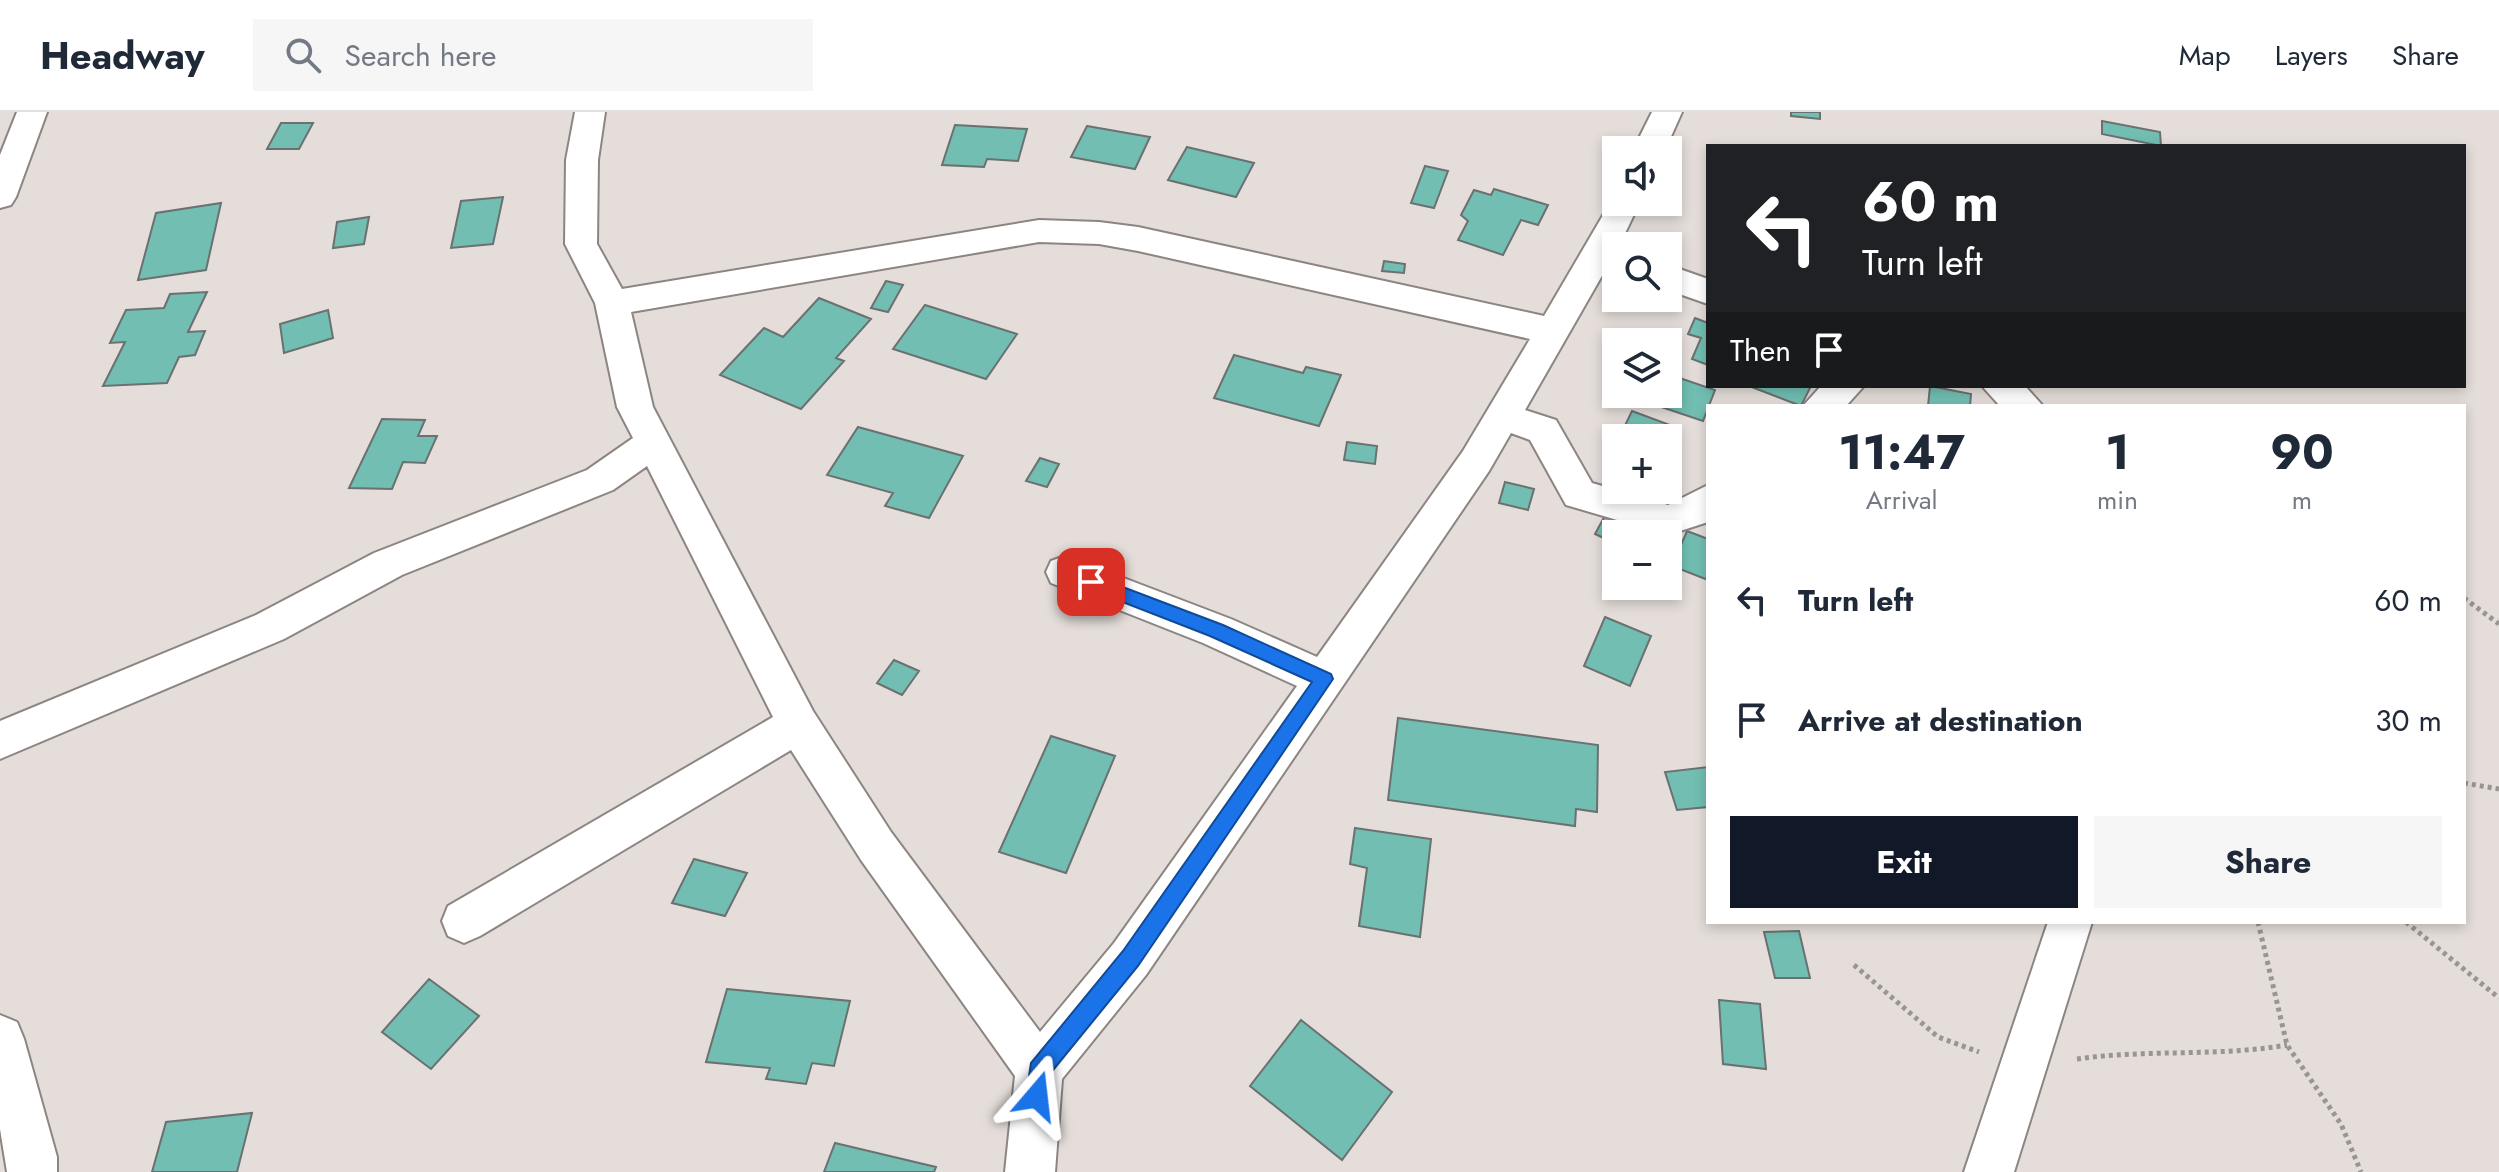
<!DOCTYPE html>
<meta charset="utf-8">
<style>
:root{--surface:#fff;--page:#f6f6f7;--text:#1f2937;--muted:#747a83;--line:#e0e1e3;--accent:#111827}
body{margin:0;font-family:Jost,sans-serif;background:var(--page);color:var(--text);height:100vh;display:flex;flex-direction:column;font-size:30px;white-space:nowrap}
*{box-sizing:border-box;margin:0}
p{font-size:26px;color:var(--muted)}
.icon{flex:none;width:44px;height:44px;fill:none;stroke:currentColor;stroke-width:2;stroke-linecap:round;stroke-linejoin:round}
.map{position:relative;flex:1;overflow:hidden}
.side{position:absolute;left:1706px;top:292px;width:760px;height:520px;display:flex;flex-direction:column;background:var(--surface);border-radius:0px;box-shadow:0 4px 12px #0003}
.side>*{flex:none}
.top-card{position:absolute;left:1706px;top:32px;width:760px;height:244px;border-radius:0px;box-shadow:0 4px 12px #0003;background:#202124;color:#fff;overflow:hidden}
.tools{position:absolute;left:1602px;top:24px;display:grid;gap:16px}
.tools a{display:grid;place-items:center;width:80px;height:80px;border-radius:0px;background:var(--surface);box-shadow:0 4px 12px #0003;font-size:40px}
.pin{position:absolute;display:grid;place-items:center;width:68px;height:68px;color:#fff;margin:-34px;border-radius:16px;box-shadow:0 4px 12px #0006}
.me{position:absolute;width:88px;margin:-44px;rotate:17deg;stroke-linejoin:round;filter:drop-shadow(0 0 6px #0008)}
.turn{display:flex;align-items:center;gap:28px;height:168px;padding:0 24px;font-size:36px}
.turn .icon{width:104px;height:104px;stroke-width:2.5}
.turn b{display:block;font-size:56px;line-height:68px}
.then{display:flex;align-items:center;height:76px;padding:0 24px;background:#0003;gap:16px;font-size:30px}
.eta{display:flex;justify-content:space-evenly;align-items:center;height:136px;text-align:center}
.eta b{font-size:48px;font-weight:700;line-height:56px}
.primary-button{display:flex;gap:16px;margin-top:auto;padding:16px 24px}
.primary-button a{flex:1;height:92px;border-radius:0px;background:var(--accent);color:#fff;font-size:32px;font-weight:700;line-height:92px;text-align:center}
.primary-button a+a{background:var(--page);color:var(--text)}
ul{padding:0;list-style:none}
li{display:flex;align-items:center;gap:24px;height:120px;padding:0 24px}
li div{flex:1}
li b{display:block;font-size:30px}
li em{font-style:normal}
header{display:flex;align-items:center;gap:48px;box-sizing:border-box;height:112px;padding:0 40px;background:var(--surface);border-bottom:2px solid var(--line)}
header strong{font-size:38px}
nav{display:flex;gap:44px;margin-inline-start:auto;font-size:28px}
.search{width:560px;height:72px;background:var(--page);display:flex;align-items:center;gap:20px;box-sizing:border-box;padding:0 28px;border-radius:0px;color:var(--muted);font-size:30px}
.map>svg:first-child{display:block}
.building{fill:#72beb2;stroke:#6a7170;stroke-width:2}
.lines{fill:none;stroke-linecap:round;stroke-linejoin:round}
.street-casing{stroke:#8c8581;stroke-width:4}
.path{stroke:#9a9592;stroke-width:5;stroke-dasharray:4 4;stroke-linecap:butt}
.street{fill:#fff;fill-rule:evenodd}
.route{fill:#1a73e8;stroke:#114b97;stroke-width:2}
</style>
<header>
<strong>Headway</strong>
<div class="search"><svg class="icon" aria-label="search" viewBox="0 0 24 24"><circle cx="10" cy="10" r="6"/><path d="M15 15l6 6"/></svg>Search here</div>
<nav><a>Map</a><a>Layers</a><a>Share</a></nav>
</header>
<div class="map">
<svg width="2499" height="1060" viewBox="0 0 2499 1060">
<rect width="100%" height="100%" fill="#e4ddd9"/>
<path class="building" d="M 1791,0 L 1820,0 L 1820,7 L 1791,4 Z
M 2102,9 L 2160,20 L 2161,34 L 2102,22 Z
M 281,11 L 313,11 L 299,37 L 267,37 Z
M 955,13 L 1027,17 L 1018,49 L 987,47 L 984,55 L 942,53 Z
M 1087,14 L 1150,25 L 1135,57 L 1071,45 Z
M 1187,35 L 1254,51 L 1236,85 L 1168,68 Z
M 1425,54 L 1448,59 L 1434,96 L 1411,91 Z
M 1494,77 L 1548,93 L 1538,113 L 1521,108 L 1503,143 L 1458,128 L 1468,109 L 1461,103 L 1474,78 L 1491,83 Z
M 503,85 L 493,132 L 451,136 L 461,89 Z
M 221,91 L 206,158 L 138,168 L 156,101 Z
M 369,105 L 364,132 L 333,136 L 337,110 Z
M 1384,149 L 1405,152 L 1404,161 L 1382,159 Z
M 886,169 L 903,173 L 888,200 L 871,196 Z
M 207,180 L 188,220 L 205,219 L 195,243 L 179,245 L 167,271 L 103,274 L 125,230 L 110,231 L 126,198 L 164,196 L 170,182 Z
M 819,186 L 871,207 L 836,246 L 844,249 L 801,297 L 720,263 L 764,216 L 783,225 Z
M 925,193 L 1017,222 L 986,267 L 893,237 Z
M 328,198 L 333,226 L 284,241 L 280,212 Z
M 1695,206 L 1708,211 L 1708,253 L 1692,247 L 1701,226 L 1688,222 Z
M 1234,243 L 1303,261 L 1306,255 L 1341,263 L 1319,314 L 1214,286 Z
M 1668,262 L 1715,278 L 1703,309 L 1643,289 L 1646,282 L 1668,282 Z
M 1749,274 L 1811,274 L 1801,294 Z
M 1930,274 L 1971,282 L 1970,294 L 1928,294 Z
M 1632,299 L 1678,316 L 1668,339 L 1668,326 L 1619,326 Z
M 382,307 L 425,308 L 418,324 L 437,324 L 425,351 L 403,350 L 392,377 L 349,376 Z
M 858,315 L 963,344 L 929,406 L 885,394 L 893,381 L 827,363 Z
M 1347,330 L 1377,334 L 1375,352 L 1344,348 Z
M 1040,346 L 1059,352 L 1047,375 L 1026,369 Z
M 1505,370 L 1534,377 L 1528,398 L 1499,391 Z
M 1608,398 L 1626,406 L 1612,430 L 1595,422 Z
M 1687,419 L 1708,427 L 1708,468 L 1672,454 Z
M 1605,505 L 1651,524 L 1630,574 L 1584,554 Z
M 894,548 L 919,559 L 902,583 L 877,571 Z
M 1398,606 L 1598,633 L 1597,700 L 1576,697 L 1575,714 L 1388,688 Z
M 1051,624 L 1115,644 L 1066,761 L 999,740 Z
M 1708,655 L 1708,695 L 1677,698 L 1665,660 Z
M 1355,716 L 1431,727 L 1420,825 L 1359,814 L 1367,756 L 1350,752 Z
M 694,747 L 747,761 L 725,804 L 672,791 Z
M 1799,819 L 1810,866 L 1775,866 L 1764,820 Z
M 429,867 L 479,904 L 431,957 L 382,920 Z
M 727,877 L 850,889 L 834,954 L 812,951 L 806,972 L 766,967 L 770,956 L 706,950 Z
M 1719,888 L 1760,892 L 1766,957 L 1723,952 Z
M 1301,908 L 1392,980 L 1342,1048 L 1250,974 Z
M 252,1001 L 237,1060 L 152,1060 L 166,1010 Z
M 835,1031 L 936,1055 L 934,1060 L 824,1060 Z"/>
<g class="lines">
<g class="street-casing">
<path id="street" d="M 17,0 L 47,0 L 16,85 L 11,93 L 0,96 L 0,43 Z
M 575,0 L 605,0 L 598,48 L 597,132 L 622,177 L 1039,108 L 1099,110 L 1138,115 L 1544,204 L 1616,81 L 1616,90 L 1640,90 L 1619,134 L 1525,298 L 1556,308 L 1592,371 L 1668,393 L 1708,373 L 1708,410 L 1668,423 L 1566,393 L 1530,328 L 1511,321 L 1489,359 L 1146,863 L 1062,967 L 1055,1060 L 1005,1060 L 1015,964 L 861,748 L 791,638 L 480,824 L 464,831 L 448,824 L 442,809 L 448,794 L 773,605 L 647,354 L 613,378 L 402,463 L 284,527 L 0,647 L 0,609 L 256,503 L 374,441 L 587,358 L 633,326 L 617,295 L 595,191 L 565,132 L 566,48 ZM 1039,130 L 1099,132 L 1138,139 L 1530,227 L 1463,339 L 1317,545 L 1231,507 L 1079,449 L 1065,444 L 1051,449 L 1046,460 L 1051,471 L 1203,531 L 1297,574 L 1114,831 L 1040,920 L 891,720 L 813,599 L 653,295 L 631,200 Z
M 1652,0 L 1682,0 L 1665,38 L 1633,38 Z
M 1668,153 L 1708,167 L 1708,192 L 1668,178 Z
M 1821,274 L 1864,274 L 1846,294 L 1803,294 Z
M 1982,274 L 2025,274 L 2043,294 L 2000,294 Z
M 2048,810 L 2092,810 L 2014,1060 L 1964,1060 Z
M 0,903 L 17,910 L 24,927 L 57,1045 L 57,1060 L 7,1060 L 0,1017 Z"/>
</g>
<path class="path" d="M 2464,486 L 2499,512
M 2464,671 L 2499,677
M 2258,810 L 2287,933 L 2341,1012 L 2361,1060
M 2406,810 L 2499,886
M 1854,853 L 1938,925 L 1979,940
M 2077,947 C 2147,937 2217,945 2287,933"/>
<use href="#street" class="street"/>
</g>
<path class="route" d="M 1091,463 L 1223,513 L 1331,562 L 1333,567 L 1138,854 L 1049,963 L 1044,992 L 1037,995 L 1029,992 L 1026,984 L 1031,951 L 1123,839 L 1312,570 L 1210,524 L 1084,475 L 1082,470 Z"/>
</svg>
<div class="tools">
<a><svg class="icon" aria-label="sound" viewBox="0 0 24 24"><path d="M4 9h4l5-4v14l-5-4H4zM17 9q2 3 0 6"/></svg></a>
<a><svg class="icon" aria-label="search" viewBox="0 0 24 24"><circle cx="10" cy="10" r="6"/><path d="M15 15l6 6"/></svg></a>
<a><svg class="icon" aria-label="layers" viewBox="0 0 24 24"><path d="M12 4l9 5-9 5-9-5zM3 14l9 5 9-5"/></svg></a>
<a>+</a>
<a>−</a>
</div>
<div class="pin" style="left:1091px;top:470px;background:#d93025"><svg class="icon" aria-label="arrive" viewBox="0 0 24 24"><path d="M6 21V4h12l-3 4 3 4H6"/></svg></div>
<svg class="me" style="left:1037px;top:984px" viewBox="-20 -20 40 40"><path d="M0-17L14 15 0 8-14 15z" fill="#1a73e8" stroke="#fff" stroke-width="4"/></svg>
<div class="top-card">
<div class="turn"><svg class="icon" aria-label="left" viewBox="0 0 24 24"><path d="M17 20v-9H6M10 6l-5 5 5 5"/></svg><div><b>60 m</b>Turn left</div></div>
<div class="then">Then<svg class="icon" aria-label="arrive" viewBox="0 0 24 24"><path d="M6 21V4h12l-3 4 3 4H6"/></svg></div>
</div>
<section class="side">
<div class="eta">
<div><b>11:47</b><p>Arrival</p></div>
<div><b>1</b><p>min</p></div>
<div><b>90</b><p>m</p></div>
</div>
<ul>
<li><svg class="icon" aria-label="left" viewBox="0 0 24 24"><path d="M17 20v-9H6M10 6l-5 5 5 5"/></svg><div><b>Turn left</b></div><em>60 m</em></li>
<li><svg class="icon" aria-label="arrive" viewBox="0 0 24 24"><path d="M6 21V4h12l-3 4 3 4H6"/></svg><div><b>Arrive at destination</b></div><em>30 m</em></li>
</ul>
<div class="primary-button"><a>Exit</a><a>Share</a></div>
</section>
</div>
